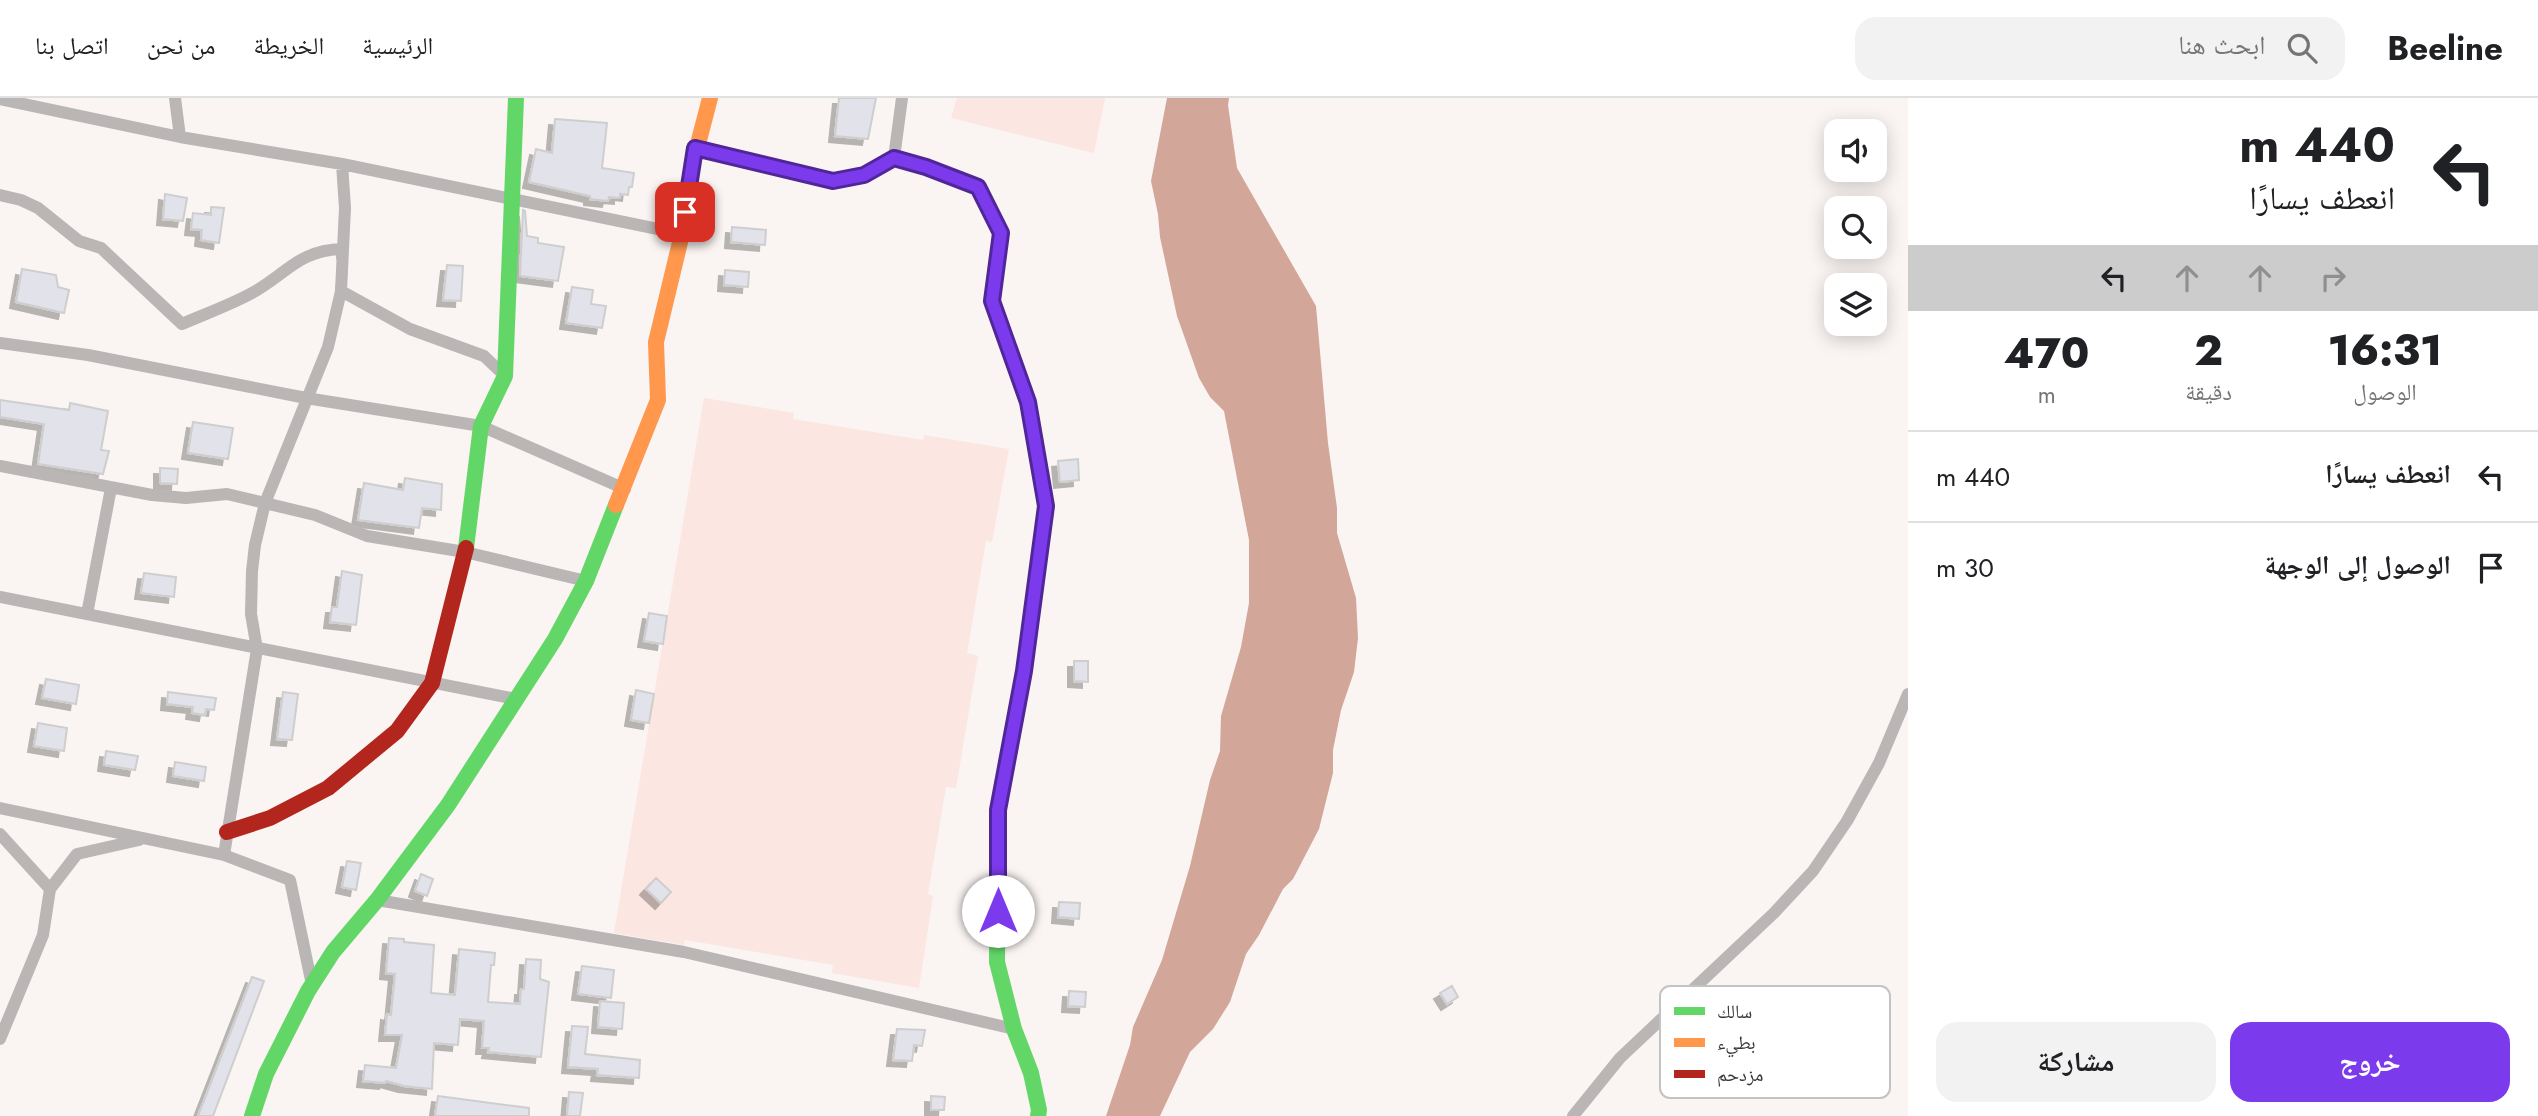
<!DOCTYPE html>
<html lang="ar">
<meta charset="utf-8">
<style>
:root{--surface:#fff;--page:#f2f2f2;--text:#202124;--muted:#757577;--line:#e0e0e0;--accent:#7c3aed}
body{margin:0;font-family:Jost,"Noto Naskh Arabic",sans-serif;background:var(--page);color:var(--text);direction:rtl;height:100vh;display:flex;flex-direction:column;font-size:26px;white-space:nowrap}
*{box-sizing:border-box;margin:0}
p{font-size:23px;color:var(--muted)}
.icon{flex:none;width:38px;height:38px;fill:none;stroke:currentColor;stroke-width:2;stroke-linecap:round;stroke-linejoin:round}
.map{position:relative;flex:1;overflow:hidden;direction:ltr}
.sheet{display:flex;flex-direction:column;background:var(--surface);width:630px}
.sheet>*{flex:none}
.hud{background:#fff;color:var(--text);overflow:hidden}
.tools{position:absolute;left:1824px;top:21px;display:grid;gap:14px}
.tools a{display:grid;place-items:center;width:63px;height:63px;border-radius:14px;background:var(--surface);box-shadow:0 4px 18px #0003;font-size:35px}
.pin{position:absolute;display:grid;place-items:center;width:60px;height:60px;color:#fff;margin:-30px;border-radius:14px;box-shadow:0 4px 10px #0006}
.me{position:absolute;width:77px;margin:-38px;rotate:0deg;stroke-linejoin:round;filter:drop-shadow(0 0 5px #0008)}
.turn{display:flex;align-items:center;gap:24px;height:147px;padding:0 28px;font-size:32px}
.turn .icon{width:91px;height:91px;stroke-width:2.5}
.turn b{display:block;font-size:49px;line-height:60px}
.lanes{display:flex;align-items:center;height:66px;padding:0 28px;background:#0003;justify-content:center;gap:35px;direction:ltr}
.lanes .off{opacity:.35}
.eta{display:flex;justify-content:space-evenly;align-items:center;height:119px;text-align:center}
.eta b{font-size:42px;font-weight:800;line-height:49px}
.cta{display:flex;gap:14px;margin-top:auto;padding:14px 28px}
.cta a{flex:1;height:80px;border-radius:21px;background:var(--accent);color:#fff;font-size:28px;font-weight:800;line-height:80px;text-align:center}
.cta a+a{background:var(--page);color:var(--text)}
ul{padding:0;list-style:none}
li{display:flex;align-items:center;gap:21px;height:91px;padding:0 28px;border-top:2px solid var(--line)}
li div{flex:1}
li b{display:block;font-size:26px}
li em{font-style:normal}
header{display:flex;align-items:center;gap:42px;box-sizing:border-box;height:98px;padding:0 35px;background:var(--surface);border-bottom:2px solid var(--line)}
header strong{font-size:33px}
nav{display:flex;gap:38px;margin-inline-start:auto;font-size:24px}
.search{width:490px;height:63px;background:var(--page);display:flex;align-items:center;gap:18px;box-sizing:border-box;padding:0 24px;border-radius:21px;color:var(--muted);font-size:26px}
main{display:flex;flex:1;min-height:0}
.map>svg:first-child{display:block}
.green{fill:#fbe6e1}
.water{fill:#d3a69a}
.building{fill:#e2e2ea;stroke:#cfcece;stroke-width:2;filter:url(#shadow)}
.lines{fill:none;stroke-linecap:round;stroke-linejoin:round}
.street{stroke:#b9b6b5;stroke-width:12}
.fast{stroke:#63d668;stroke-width:16}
.slow{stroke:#ff974d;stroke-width:16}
.jam{stroke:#b3261e;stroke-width:16}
.route-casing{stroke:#51269a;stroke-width:18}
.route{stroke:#7c3aed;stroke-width:12}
.key{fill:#fff;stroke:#c4c3c3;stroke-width:2}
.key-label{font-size:19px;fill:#3b3736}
</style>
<header>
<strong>Beeline</strong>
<div class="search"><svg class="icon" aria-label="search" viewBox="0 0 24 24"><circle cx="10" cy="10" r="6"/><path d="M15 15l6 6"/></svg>ابحث هنا</div>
<nav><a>الرئيسية</a><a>الخريطة</a><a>من نحن</a><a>اتصل بنا</a></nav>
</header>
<main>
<section class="sheet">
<div class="hud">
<div class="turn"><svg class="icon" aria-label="left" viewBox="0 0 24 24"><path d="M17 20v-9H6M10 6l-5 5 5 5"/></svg><div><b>440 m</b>انعطف يسارًا</div></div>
<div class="lanes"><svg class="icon" aria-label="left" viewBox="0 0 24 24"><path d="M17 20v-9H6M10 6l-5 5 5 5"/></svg><svg class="icon off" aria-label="ahead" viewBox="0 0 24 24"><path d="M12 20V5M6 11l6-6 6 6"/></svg><svg class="icon off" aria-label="ahead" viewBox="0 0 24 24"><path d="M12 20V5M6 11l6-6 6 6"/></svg><svg class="icon off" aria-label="right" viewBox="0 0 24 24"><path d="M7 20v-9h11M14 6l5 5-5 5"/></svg></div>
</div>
<div class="eta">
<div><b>16:31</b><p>الوصول</p></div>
<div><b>2</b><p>دقيقة</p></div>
<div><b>470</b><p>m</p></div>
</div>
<ul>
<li><svg class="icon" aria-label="left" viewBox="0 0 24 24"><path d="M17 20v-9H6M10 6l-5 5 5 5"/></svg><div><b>انعطف يسارًا</b></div><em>440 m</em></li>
<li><svg class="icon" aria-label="arrive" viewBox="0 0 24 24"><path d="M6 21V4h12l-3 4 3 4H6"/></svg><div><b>الوصول إلى الوجهة</b></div><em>30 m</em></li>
</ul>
<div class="cta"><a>خروج</a><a>مشاركة</a></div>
</section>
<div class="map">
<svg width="1908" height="1018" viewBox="0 0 1908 1018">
<defs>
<filter id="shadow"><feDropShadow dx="-6" dy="6" stdDeviation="0" flood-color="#0004"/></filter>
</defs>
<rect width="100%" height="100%" fill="#faf4f2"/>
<path class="green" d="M 957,0 L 1105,0 L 1094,55 L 951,20 Z
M 704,300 L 794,315 L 793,321 L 923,342 L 924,337 L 1009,351 L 992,444 L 986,443 L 967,555 L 978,558 L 956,690 L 946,689 L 928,796 L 933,798 L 919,890 L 832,875 L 833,867 L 685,842 L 684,847 L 614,835 Z"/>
<path class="water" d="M 1167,0 L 1229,0 L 1228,7 L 1237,70 L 1316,208 L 1328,345 L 1337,410 L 1337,435 L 1356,500 L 1358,540 L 1354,574 L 1341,612 L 1333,652 L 1333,675 L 1319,731 L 1293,781 L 1283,791 L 1259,837 L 1246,856 L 1230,904 L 1213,931 L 1190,954 L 1160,1018 L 1106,1018 L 1130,947 L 1133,929 L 1162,862 L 1190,768 L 1210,682 L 1220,653 L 1221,618 L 1241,549 L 1249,505 L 1249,442 L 1224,313 L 1210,299 L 1199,280 L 1177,218 L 1160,139 L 1158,116 L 1151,83 Z"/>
<path class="building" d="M 839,0 L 876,0 L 868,41 L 835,38 Z
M 555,21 L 607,25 L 602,70 L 634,75 L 632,89 L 629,89 L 628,97 L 620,96 L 620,100 L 609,99 L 608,103 L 590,101 L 590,98 L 529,84 L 536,51 L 552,55 Z
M 165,96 L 187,100 L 183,123 L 163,121 Z
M 211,109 L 224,110 L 219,145 L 201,142 L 202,132 L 191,131 L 193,115 L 211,117 Z
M 523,112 L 525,113 L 527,138 L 538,140 L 538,145 L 564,149 L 558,183 L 520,178 Z
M 732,129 L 766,132 L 765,147 L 731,144 Z
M 447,167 L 463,168 L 461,203 L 443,202 Z
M 22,171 L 56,177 L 58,189 L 69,192 L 64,215 L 16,204 Z
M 725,172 L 749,174 L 748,189 L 724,187 Z
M 572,189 L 593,192 L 591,206 L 606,208 L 602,230 L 566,225 Z
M 0,302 L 69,312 L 70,305 L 108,313 L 101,352 L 109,353 L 103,376 L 38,366 L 44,326 L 0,319 Z
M 193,324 L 233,330 L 228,361 L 188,355 Z
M 1078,361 L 1079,382 L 1060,384 L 1058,363 Z
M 160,370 L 178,371 L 177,386 L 160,385 Z
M 405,380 L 442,386 L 441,412 L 422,410 L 419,430 L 358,422 L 364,385 L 403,392 Z
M 342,473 L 362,477 L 356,527 L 330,524 L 332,509 L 337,509 Z
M 144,475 L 176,479 L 174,499 L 141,495 Z
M 649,515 L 667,518 L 663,546 L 644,543 Z
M 1074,563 L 1088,563 L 1088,584 L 1074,583 Z
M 46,581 L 79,587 L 76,606 L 42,600 Z
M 636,592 L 654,596 L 649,625 L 631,622 Z
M 168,594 L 216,600 L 214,612 L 206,611 L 205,617 L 192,615 L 193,609 L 167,606 Z
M 283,594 L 298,596 L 292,642 L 277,641 Z
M 38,625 L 67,630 L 64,653 L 34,648 Z
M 106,653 L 138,658 L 135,672 L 104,667 Z
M 175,664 L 206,669 L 204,683 L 173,678 Z
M 347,763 L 361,765 L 356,792 L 342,789 Z
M 421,776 L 433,781 L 427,798 L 415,793 Z
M 656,780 L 671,794 L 661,805 L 646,791 Z
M 1059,804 L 1080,805 L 1079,821 L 1058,819 Z
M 389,840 L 404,841 L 404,844 L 434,847 L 431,895 L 455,897 L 459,851 L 495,855 L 494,867 L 491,867 L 488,904 L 520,906 L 521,891 L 524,891 L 526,861 L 541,862 L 540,881 L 549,884 L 541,959 L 488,954 L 489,950 L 482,950 L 484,923 L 460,921 L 458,947 L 434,945 L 432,991 L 404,988 L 386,983 L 385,985 L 363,983 L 365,967 L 396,970 L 402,937 L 385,937 L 387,916 L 391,917 L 395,876 L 386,875 Z
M 582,868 L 614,872 L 611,900 L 578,896 Z
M 252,879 L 264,883 L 213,1018 L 198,1018 Z
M 1452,888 L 1458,899 L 1447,906 L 1440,895 Z
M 1069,893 L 1086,894 L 1085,909 L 1068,908 Z
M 600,903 L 624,905 L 622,931 L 598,929 Z
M 572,928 L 588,929 L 585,956 L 640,962 L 639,980 L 597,977 L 598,971 L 568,969 Z
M 897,931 L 925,932 L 922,948 L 914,947 L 912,963 L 893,962 Z
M 569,994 L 583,995 L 580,1018 L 567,1018 Z
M 438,998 L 529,1010 L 529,1018 L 435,1018 Z
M 931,998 L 945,999 L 944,1012 L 931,1012 Z"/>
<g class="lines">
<path class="street" d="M 175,0 L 180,39
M 0,1 L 180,39 L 342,66 L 682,136
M 695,50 L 833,83 L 865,77 L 894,60 L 902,0
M 0,97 L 21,102 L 38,110 L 79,143 L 101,150 L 182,226 C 205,216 230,207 252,195 C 287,176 298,152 343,151 L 342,160
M 341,188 L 341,193 L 410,231 L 484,258 L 505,278
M 0,245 L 88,257 L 306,300 L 481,328 L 625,391
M 0,368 L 152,397 L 186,400 L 227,396 L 315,417 L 367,438 L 465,454 L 586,483
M 0,499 L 516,601
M 87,516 L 111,390
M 0,710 L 224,757 L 290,782 L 312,887
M 0,736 L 50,791 L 43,837 L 0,941
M 224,757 L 257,551 L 251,516 L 252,473 L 255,447 L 265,405 L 328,249 L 341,193 L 345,110 L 342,66
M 50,791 L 77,756 L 139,742
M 377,802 L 684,854 L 1014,931
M 1573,1018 L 1620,960 L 1774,815 L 1813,773 L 1847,723 L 1879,665 L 1908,596"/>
<path class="fast" d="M 894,60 L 926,69 L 978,89 L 1001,135 L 992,203 L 1028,306
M 466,450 L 481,328 L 505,278 L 516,0
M 998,752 L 997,864 L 1014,931 L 1031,975 L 1039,1012 L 1038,1018
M 252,1018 L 266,976 L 308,893 L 333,854 L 377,802 L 448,707 L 555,541 L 586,483 L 616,407"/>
<path class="slow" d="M 616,407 L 658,302 L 656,244 L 682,136 L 695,50 L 697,50 L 710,0"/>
<path class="jam" d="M 227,734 L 270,720 L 328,690 L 397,633 L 432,585 L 466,450
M 998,752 L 998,712 L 1024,573 L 1046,408 L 1028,306"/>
</g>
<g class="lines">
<g class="route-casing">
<path id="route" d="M 685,114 L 695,50 L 833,83 L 864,77 L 894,60 L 926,69 L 978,89 L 1001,135 L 992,203 L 1028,304 L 1046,408 L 1024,573 L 998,712 L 998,813"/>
</g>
<use href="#route" class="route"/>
</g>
<rect x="1660" y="888" width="230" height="112" rx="10" class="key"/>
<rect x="1674" y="909" width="31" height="8" fill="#63d668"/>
<rect x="1674" y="940" width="31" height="9" fill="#ff974d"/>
<rect x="1674" y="972" width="31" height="8" fill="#b3261e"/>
<g class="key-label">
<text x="1717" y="920">سالك</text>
<text x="1717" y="951">بطيء</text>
<text x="1717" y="983">مزدحم</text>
</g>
</svg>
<div class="tools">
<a><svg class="icon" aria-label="sound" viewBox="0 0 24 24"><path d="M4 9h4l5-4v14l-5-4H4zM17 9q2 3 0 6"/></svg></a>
<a><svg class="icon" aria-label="search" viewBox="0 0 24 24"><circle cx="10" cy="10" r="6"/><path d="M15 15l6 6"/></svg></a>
<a><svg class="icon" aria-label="layers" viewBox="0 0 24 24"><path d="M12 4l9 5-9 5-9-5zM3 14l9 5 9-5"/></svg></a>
</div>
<div class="pin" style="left:685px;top:114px;background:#d93025"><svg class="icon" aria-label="arrive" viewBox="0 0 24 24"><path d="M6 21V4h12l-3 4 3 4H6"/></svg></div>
<svg class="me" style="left:998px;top:813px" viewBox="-20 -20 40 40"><circle r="19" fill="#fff"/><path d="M0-13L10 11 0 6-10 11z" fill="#7c3aed"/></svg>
</div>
</main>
